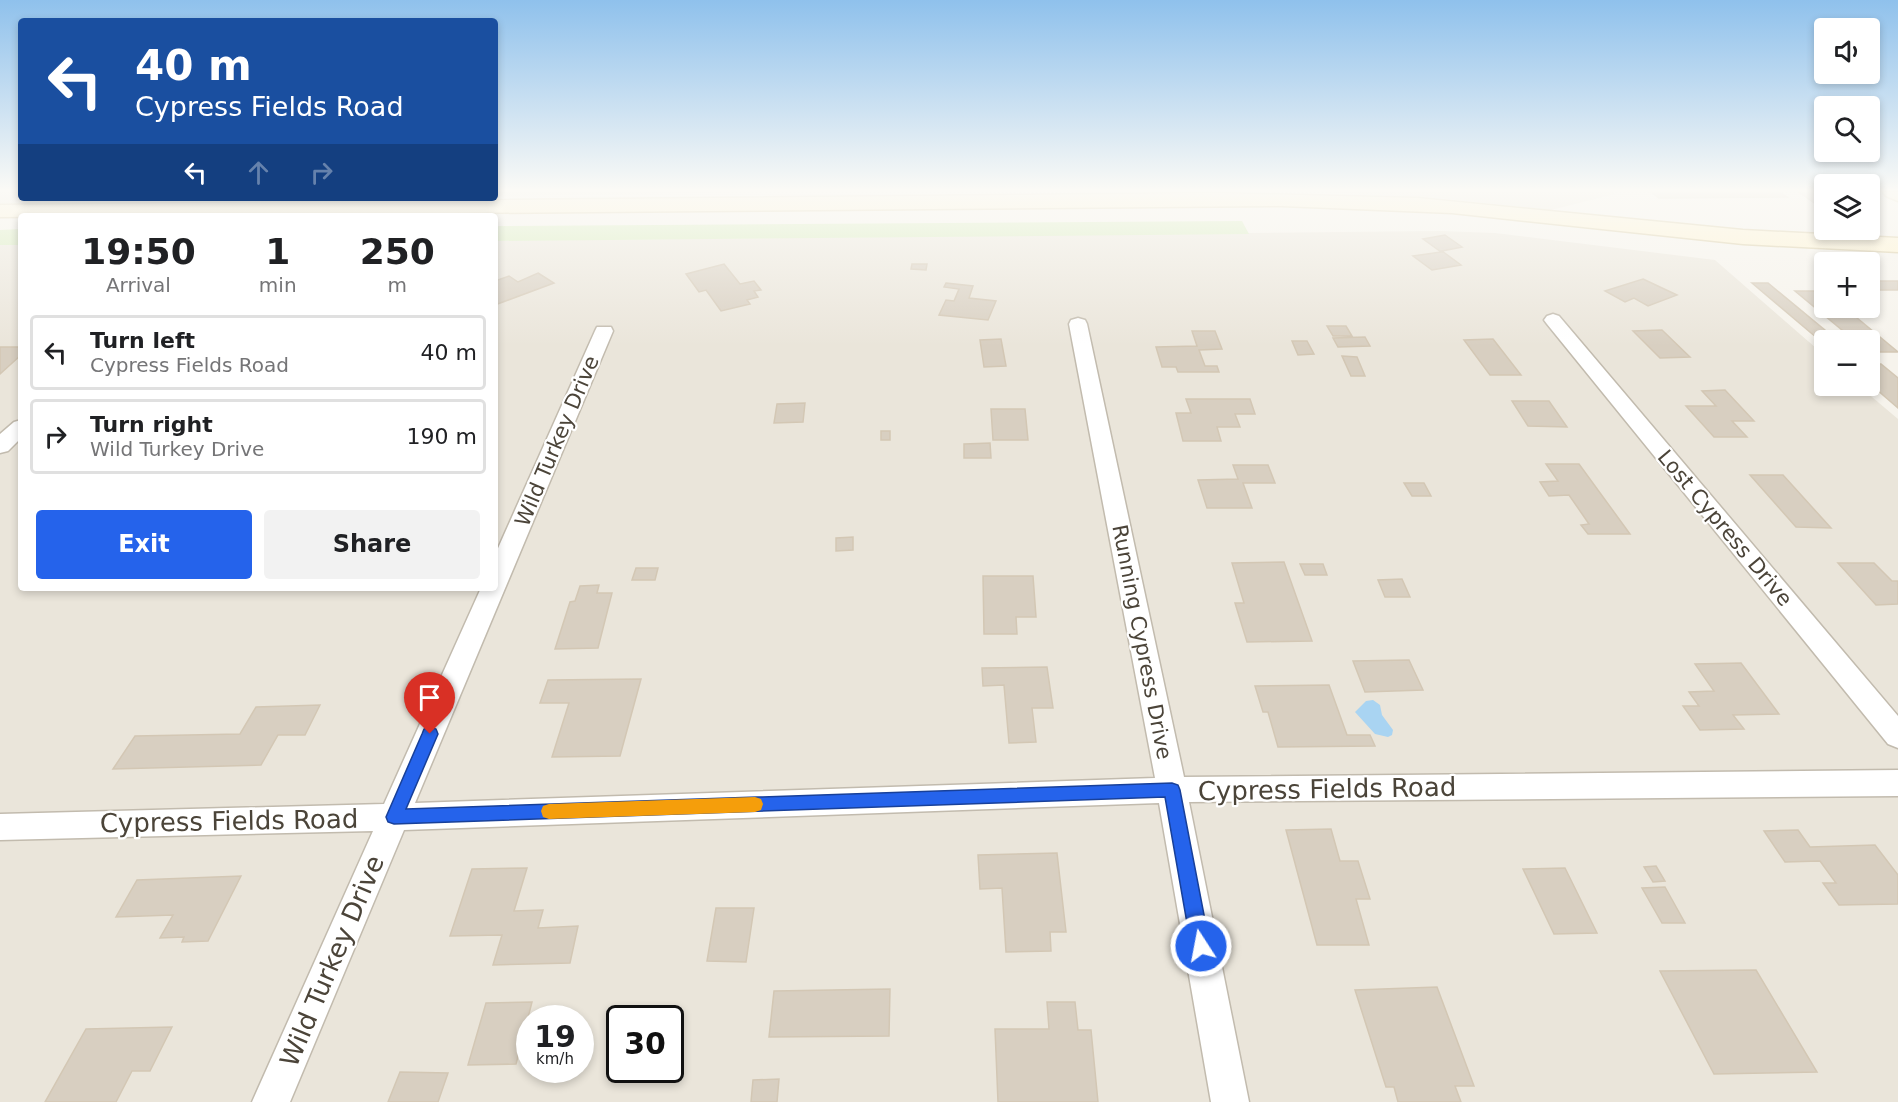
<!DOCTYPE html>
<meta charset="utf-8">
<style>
:root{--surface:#fff;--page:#f2f2f2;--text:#202124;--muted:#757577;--line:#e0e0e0;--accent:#2563eb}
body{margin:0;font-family:"DejaVu Sans",sans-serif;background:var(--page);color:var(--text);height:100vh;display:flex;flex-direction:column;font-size:22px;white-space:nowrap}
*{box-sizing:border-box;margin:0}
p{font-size:20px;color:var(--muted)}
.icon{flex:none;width:33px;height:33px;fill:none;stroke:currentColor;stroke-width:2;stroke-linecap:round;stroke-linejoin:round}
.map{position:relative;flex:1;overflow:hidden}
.panel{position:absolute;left:18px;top:213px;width:480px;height:378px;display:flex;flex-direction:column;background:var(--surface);border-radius:6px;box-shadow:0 3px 9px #0003}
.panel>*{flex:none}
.guide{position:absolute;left:18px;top:18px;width:480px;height:183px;border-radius:6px;box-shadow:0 3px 9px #0003;background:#1a4fa0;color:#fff;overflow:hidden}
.tools{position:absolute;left:1814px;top:18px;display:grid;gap:12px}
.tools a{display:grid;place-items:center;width:66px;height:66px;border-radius:6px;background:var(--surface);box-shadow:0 3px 9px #0003;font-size:30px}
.speed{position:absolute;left:516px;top:1005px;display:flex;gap:12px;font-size:30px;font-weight:700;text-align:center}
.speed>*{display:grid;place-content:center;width:78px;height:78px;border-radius:50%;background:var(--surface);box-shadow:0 3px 9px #0003;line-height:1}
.speed small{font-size:15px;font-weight:400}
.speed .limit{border:3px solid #111;border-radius:9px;background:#fff;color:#111}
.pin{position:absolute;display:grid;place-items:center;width:51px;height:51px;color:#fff;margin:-62px -26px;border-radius:50% 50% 50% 0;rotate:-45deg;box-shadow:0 0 6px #0007}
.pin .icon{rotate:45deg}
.me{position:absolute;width:66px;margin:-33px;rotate:349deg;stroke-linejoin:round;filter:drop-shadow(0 0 4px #0008)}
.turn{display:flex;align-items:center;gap:21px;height:126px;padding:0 18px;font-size:27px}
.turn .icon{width:78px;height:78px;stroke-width:2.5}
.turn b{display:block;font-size:42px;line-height:51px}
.lanes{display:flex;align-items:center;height:57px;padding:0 18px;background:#0003;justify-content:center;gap:30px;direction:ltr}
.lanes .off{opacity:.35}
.eta{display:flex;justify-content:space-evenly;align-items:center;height:102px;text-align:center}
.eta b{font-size:36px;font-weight:600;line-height:42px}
.button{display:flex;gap:12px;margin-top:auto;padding:12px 18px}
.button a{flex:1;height:69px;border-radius:6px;background:var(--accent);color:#fff;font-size:24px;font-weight:600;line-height:69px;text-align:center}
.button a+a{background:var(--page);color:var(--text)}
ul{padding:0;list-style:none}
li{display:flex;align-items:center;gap:18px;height:75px;margin:0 12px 9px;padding:0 6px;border:3px solid var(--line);border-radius:6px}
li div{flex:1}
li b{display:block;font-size:22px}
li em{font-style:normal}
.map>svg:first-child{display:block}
.residential{fill:#eae5da;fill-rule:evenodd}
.green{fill:#d2eab5}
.water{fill:#a9d4f2}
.building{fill:#d8cfc1;stroke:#d3c7b4;stroke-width:1.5}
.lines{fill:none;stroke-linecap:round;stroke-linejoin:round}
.street-casing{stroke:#c2bbae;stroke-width:3}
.secondary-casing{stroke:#d6c79b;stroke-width:3}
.street{fill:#fff;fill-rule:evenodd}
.secondary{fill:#fff3cd;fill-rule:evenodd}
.route{fill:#2563eb;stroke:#184099;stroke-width:1.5}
.slow{fill:#f59e0b}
.labels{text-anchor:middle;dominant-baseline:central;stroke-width:4.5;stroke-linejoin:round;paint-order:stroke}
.street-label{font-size:21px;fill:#4b4439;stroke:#fff}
.near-street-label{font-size:26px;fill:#4b4439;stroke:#fff}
</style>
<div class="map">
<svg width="1898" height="1102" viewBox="0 0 1898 1102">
<rect width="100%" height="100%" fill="#f6f3ec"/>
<path class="residential" d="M 0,192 L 21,192 L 21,198 L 393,198 L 0,205 Z
M 495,192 L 768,192 L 495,196 Z
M 1320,192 L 1612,192 L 1615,194 L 1551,210 L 1428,197 Z
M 1440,231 L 1495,233 L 1715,260 L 1824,355 L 1824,386 L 1859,386 L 1898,419 L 1898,1102 L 0,1102 L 0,245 L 21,245 L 21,588 L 495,588 L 495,241 ZM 530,1018 L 580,1018 L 580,1070 L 530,1070 ZM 620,1018 L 670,1018 L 670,1070 L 620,1070 Z"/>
<path class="green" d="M 1242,221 L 1249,234 L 495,241 L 495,226 Z
M 21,229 L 21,245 L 0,245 L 0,230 Z"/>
<path class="water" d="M 1373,700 L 1380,705 L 1382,715 L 1393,730 L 1392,735 L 1388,737 L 1375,734 L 1355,712 L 1366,701 Z"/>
<path class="building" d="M 1651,192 L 1779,192 L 1787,197 L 1659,198 Z
M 1799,192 L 1824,192 L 1824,209 L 1823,209 Z
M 1445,235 L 1462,247 L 1442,251 L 1461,265 L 1432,270 L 1413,256 L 1441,252 L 1423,239 Z
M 724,264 L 740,284 L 754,281 L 761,290 L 754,291 L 758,297 L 747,300 L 750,304 L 721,311 L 706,290 L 699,292 L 686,274 Z
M 912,264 L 927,264 L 926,270 L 911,269 Z
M 538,273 L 554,283 L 495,305 L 495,281 L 509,276 L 518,282 Z
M 1643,279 L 1677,295 L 1648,306 L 1634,298 L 1625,302 L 1605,291 Z
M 1869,281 L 1898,281 L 1898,290 L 1869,290 Z
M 946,283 L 973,286 L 969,298 L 996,301 L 988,320 L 939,315 L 946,300 L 954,301 L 959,289 L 944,287 Z
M 1752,283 L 1768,283 L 1837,340 L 1824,340 L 1824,344 Z
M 1795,291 L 1824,291 L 1824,308 L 1845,308 L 1898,352 L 1869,352 L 1869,340 L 1854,340 Z
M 1327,326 L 1346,326 L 1352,336 L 1333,336 Z
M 1662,330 L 1690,357 L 1660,358 L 1633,331 Z
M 1192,331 L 1215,331 L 1222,349 L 1199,350 L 1205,366 L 1217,366 L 1219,372 L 1178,372 L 1176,367 L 1162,367 L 1156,347 L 1197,346 Z
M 1365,337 L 1370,346 L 1338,347 L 1333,338 Z
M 1001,339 L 1006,366 L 984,367 L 980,340 Z
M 1493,339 L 1521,375 L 1490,375 L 1464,340 Z
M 1292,341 L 1307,341 L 1314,354 L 1298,355 Z
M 0,347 L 21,347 L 21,355 L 0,374 Z
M 1342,356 L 1357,357 L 1365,376 L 1351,376 Z
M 1869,364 L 1881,364 L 1898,378 L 1898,408 L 1869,383 Z
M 1725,390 L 1754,421 L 1732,421 L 1747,437 L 1714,437 L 1686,406 L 1716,406 L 1702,391 Z
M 1186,399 L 1250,399 L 1255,414 L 1235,414 L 1240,427 L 1217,427 L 1221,441 L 1183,441 L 1176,413 L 1191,413 Z
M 1512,401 L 1549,401 L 1567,427 L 1528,426 Z
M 805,403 L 803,422 L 774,423 L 777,404 Z
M 991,409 L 1025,409 L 1028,440 L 993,440 Z
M 881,431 L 890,431 L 890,440 L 881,440 Z
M 990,443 L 991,458 L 964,458 L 964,444 Z
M 1546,464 L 1579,464 L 1630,534 L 1588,534 L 1581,525 L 1589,524 L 1569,495 L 1549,496 L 1540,482 L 1558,481 Z
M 1233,465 L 1268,465 L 1275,483 L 1243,483 L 1252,508 L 1207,508 L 1198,480 L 1238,479 Z
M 1750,475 L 1783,475 L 1831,528 L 1796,527 Z
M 1404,483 L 1424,483 L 1431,496 L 1412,496 Z
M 853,537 L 853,550 L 836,551 L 836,538 Z
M 1284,562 L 1312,641 L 1247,642 L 1235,603 L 1244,603 L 1232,563 Z
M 1838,563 L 1874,563 L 1892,581 L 1898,581 L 1898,604 L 1876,605 Z
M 1300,564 L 1323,564 L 1327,575 L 1305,575 Z
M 636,568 L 658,568 L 655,580 L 632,580 Z
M 983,576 L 1033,576 L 1036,617 L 1016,617 L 1017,634 L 984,634 Z
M 1402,579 L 1410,597 L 1385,597 L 1378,580 Z
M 599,585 L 597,593 L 612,593 L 598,648 L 555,649 L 570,602 L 575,601 L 580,586 Z
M 1409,660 L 1423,690 L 1365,692 L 1353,661 Z
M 1741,663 L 1779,714 L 1733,715 L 1744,729 L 1700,730 L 1683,706 L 1699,706 L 1689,692 L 1714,691 L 1695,664 Z
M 1047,667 L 1053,708 L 1032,708 L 1036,742 L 1009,743 L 1004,685 L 983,686 L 982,668 Z
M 641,679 L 620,756 L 552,757 L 569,703 L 540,703 L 548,680 Z
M 1329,685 L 1347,735 L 1370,735 L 1375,746 L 1278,747 L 1268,712 L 1263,712 L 1255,686 Z
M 320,705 L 305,735 L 278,735 L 261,765 L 113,769 L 135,736 L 240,734 L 256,707 Z
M 1331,829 L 1340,861 L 1358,861 L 1370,899 L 1356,899 L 1369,945 L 1317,945 L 1286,830 Z
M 1798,830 L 1810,847 L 1875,845 L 1898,875 L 1898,904 L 1839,905 L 1823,883 L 1836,883 L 1820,861 L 1785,862 L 1764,831 Z
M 1057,853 L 1066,932 L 1050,932 L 1051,951 L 1006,952 L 1002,888 L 980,889 L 978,855 Z
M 1656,866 L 1665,881 L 1653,882 L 1644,867 Z
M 527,868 L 514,911 L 543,910 L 538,928 L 578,926 L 570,963 L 493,965 L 502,935 L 450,936 L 472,869 Z
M 1565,868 L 1597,933 L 1554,934 L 1523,869 Z
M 241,876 L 208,941 L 182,942 L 184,937 L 160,938 L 173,915 L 116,917 L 137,880 Z
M 1665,887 L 1685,923 L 1662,923 L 1642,888 Z
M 716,908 L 754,908 L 746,962 L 707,961 Z
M 1756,970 L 1817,1072 L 1714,1074 L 1660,971 Z
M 1437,987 L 1474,1086 L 1455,1086 L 1461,1102 L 1398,1102 L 1394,1087 L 1386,1087 L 1355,990 Z
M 890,989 L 889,1036 L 769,1037 L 774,991 Z
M 532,1002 L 516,1064 L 468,1065 L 486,1003 Z
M 1047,1002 L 1075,1002 L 1078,1030 L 1091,1030 L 1098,1102 L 998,1102 L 995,1029 L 1049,1029 Z
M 172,1027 L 150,1071 L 132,1071 L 116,1102 L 45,1102 L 86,1029 Z
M 400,1072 L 448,1073 L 438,1102 L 388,1102 Z
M 779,1079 L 777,1102 L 751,1102 L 753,1080 Z"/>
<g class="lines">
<g class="street-casing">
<path id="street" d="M 1553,314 L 1559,316 L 1898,716 L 1898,748 L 1888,744 L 1547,324 L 1544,320 L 1547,316 Z
M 1078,318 L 1085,320 L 1087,324 L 1184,777 L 1898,770 L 1898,796 L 1189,802 L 1249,1102 L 1211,1102 L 1159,803 L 404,830 L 290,1102 L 252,1102 L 373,831 L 0,840 L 0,814 L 384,804 L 481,588 L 495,588 L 495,555 L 595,331 L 597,327 L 611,327 L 613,331 L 415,803 L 1155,778 L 1069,324 L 1071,320 Z
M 21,420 L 21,438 L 8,451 L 0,453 L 0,434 L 14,422 Z"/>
</g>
<g class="secondary-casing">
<path id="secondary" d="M 1883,192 L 1898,192 L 1898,201 L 1886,196 Z
M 1214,193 L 1418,198 L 1743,230 L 1898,238 L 1898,252 L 1743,244 L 1452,213 L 1282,206 L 0,217 L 0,205 Z"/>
</g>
<use href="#street" class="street"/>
<use href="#secondary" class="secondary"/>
</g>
<linearGradient id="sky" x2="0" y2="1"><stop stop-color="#8fc1ec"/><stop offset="0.55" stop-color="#fbfaf6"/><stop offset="1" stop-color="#fbfaf6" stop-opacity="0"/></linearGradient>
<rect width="1898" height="346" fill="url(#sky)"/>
<path class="route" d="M 430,727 L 436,729 L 438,734 L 406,809 L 1172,783 L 1178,785 L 1180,790 L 1210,946 L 1208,953 L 1201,955 L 1194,953 L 1191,946 L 1165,797 L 394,824 L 388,822 L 386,817 L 422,734 L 424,729 Z"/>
<path class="slow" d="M 755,797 L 761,799 L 763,804 L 761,810 L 755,812 L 549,819 L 543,817 L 541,811 L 543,806 L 549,804 Z"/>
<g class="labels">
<g class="street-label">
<text transform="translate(557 441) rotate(-67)">Wild Turkey Drive</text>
<text transform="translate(1725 528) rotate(50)">Lost Cypress Drive</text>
<text transform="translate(1142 642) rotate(79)">Running Cypress Drive</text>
</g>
<g class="near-street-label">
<text transform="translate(1327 789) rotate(-1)">Cypress Fields Road</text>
<text transform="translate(229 821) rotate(-1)">Cypress Fields Road</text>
<text transform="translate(332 961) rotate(-67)">Wild Turkey Drive</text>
</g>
</g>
</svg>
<div class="tools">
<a><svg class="icon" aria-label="sound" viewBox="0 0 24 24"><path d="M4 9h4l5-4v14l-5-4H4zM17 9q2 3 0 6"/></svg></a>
<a><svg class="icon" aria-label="search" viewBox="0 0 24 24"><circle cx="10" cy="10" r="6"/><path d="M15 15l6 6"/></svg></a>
<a><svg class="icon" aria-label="layers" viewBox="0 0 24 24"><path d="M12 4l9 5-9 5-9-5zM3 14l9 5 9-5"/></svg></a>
<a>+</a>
<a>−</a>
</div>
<div class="speed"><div>19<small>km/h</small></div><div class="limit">30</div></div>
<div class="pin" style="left:430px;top:734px;background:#d93025"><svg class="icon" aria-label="arrive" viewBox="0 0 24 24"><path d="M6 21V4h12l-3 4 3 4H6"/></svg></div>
<svg class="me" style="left:1201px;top:946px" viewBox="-20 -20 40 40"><circle r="17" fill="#2563eb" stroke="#fff" stroke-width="3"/><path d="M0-11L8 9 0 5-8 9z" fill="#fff"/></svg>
<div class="guide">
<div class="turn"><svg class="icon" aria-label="left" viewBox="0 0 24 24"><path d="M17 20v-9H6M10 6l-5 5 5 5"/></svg><div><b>40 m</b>Cypress Fields Road</div></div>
<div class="lanes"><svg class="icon" aria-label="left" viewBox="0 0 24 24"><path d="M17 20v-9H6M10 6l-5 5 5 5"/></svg><svg class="icon off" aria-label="ahead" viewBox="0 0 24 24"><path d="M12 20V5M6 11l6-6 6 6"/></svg><svg class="icon off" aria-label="right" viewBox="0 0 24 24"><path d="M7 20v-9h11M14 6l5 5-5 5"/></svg></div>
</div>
<section class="panel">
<div class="eta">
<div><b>19:50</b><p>Arrival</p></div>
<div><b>1</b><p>min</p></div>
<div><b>250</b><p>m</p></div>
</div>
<ul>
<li><svg class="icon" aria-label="left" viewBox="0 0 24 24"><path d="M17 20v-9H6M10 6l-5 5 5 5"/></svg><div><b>Turn left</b><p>Cypress Fields Road</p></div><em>40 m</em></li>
<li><svg class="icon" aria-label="right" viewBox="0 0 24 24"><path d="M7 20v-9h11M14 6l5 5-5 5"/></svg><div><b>Turn right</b><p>Wild Turkey Drive</p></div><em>190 m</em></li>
</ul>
<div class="button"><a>Exit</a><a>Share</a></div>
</section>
</div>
